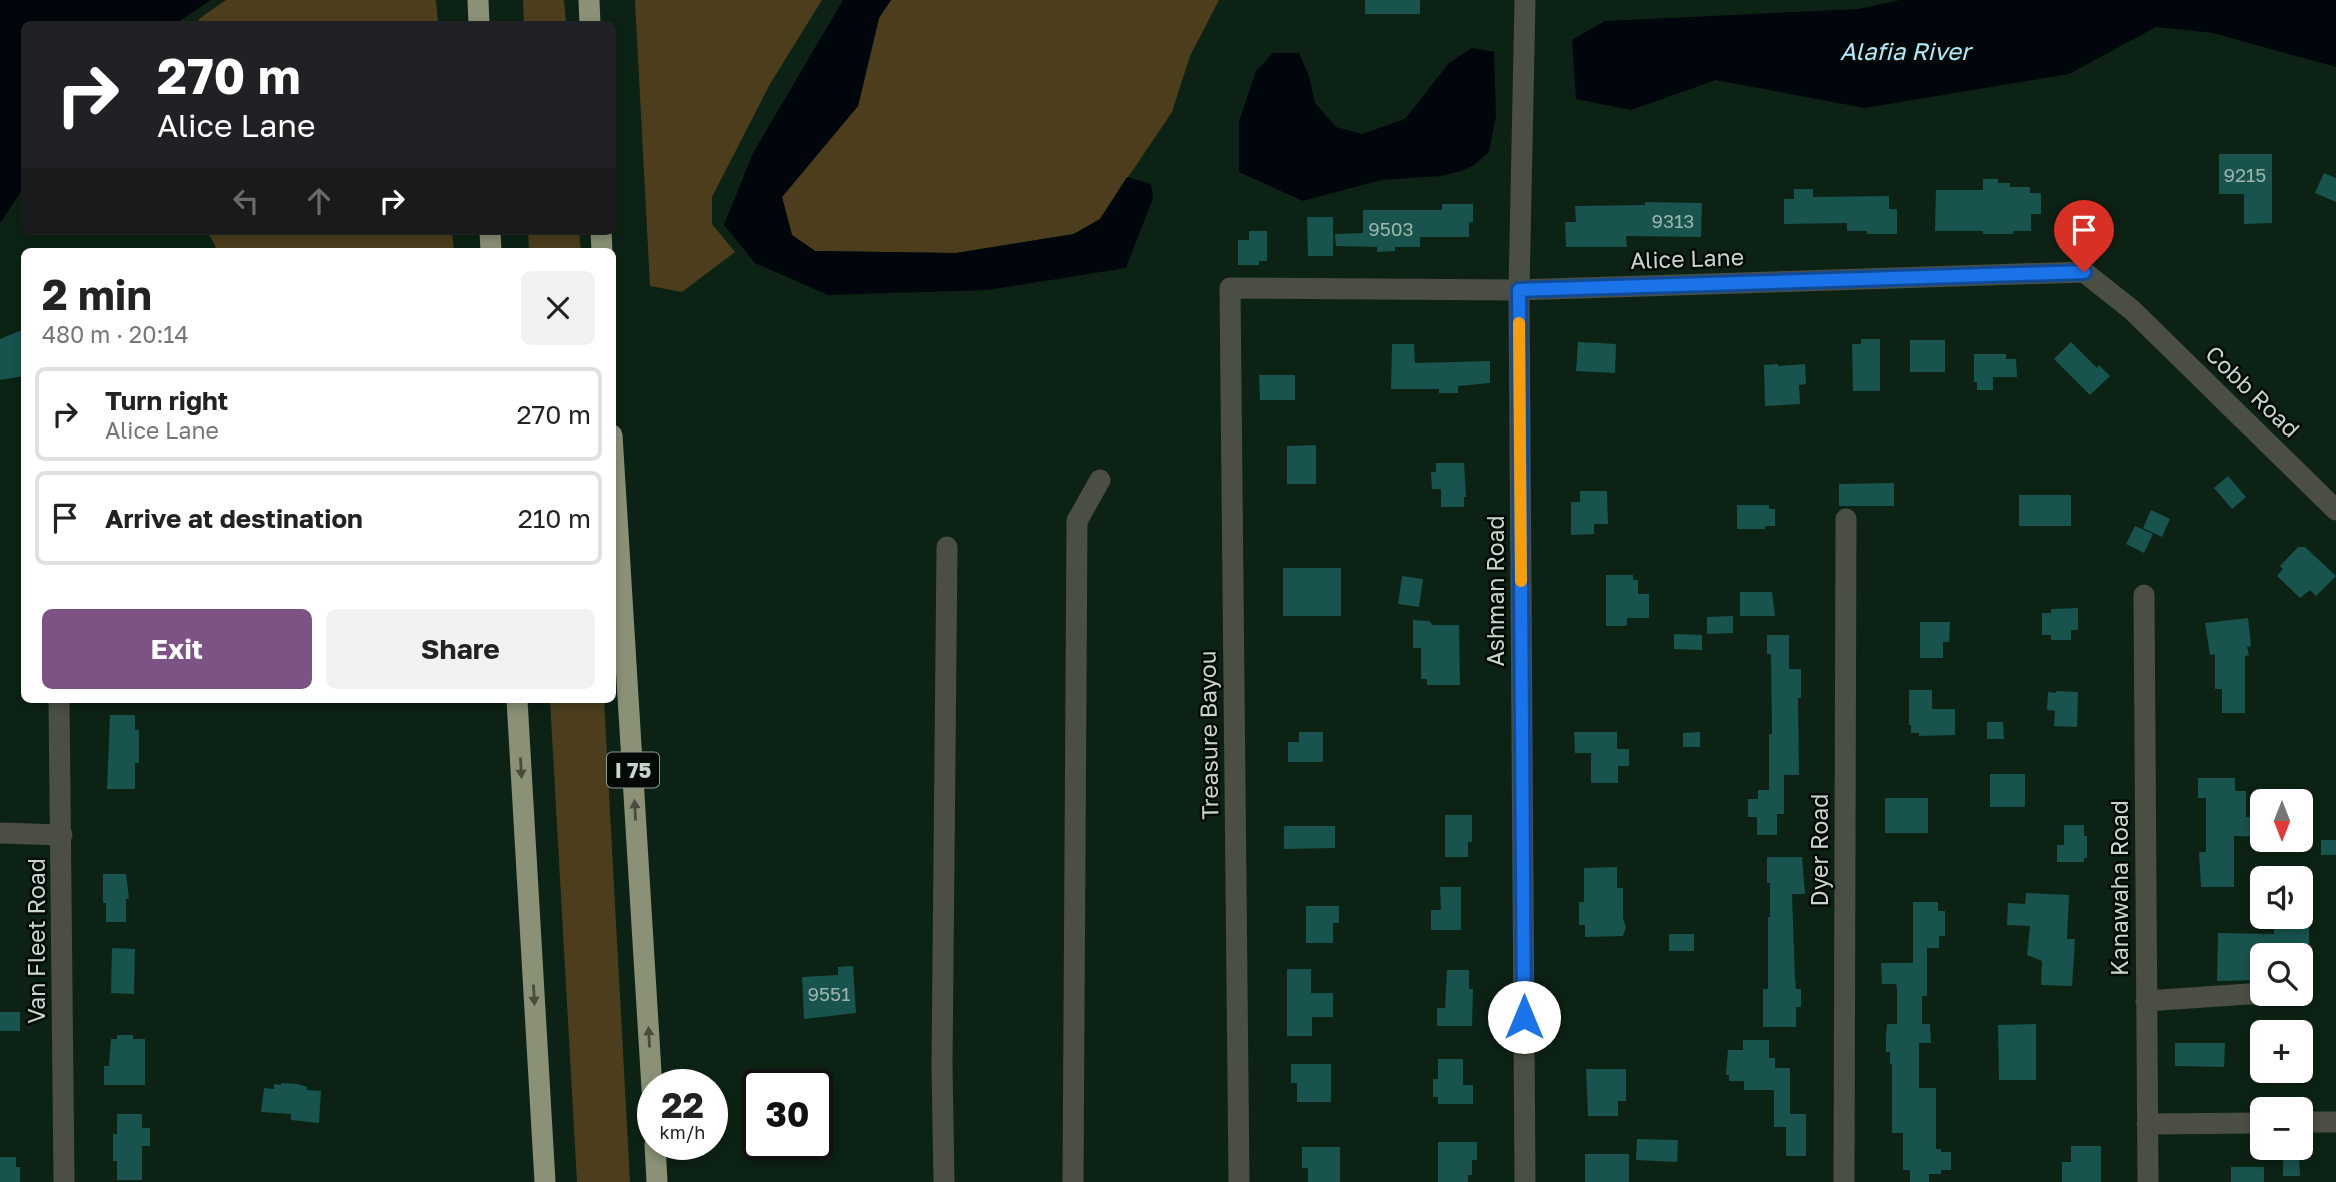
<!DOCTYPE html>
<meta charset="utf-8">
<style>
:root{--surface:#fff;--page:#f2f2f2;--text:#222;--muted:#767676;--line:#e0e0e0;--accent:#7d5284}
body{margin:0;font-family:"Golos Text",sans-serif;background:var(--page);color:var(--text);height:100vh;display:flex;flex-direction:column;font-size:26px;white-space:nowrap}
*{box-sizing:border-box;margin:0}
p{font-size:23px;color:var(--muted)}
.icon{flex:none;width:38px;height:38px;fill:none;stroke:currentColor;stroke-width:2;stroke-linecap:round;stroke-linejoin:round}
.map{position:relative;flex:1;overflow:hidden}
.panel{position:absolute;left:21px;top:248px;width:595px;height:455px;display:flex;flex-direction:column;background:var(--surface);border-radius:10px;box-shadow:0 4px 10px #0003}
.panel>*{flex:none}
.hud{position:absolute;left:21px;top:21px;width:595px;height:214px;border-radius:10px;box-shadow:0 4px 10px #0003;background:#202124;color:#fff;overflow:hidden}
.needle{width:46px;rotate:180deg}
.fabs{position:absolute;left:2250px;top:789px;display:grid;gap:14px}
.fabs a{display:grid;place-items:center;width:63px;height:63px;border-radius:10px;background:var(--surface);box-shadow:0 4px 10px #0003;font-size:35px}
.speed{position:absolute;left:637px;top:1069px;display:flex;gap:14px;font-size:35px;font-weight:700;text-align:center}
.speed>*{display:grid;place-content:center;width:91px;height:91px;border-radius:50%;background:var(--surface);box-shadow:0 4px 10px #0003;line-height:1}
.speed small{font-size:18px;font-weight:400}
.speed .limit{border:4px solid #111;border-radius:10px;background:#fff;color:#111}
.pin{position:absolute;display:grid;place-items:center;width:60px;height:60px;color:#fff;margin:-72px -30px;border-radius:50% 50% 50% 0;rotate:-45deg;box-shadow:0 0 7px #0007}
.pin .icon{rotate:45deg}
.me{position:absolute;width:77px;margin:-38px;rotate:0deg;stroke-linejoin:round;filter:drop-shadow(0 0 5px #0008)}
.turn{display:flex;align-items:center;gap:24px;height:147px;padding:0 21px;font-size:32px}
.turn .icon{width:91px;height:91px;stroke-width:2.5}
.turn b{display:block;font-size:49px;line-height:60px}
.lanes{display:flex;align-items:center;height:66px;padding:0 21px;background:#0003;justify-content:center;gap:35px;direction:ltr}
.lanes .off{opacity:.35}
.round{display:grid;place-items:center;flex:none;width:74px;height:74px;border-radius:10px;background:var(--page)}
.headline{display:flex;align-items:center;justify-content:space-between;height:119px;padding:0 21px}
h1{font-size:42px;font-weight:700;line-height:52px}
.primary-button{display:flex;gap:14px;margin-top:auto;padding:14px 21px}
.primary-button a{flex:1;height:80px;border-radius:10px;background:var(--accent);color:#fff;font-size:28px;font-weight:700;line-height:80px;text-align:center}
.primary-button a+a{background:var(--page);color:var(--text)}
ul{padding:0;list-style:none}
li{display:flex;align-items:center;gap:21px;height:94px;margin:0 14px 10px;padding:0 7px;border:4px solid var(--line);border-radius:10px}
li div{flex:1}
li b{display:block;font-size:26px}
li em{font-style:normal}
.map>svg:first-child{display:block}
.green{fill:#4c3e1d}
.water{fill:#00060c}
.building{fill:#18534e}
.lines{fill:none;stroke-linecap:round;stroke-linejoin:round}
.minor{stroke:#4b4e43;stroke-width:21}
.highway{stroke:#8a9176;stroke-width:21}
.oneway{fill:#464d3d}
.route-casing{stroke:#114b97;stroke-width:18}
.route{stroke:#1a73e8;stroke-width:12}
.slow{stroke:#f59e0b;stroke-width:12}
.labels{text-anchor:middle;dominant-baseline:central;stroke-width:5;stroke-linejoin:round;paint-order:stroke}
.number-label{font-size:19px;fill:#9cb4ac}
.shield{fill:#030904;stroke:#8d988f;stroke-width:2}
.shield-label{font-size:21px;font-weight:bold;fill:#c8d5cb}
.street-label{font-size:23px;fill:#c8d5cb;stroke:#030904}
.water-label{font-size:24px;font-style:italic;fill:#b1eafd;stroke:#030904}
</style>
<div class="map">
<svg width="2336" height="1182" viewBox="0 0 2336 1182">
<rect width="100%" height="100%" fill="#0c2214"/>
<path class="green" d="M 226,0 L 436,0 L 438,24 L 196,24 L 200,18 Z
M 523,0 L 564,0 L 566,24 L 524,24 Z
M 635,0 L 822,0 L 770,84 L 712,197 L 712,224 L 735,252 L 682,292 L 650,286 Z
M 891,0 L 1219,0 L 1190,56 L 1172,112 L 1100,219 L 1074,234 L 956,253 L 815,251 L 792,235 L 782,197 L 858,106 L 879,18 Z
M 207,231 L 452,231 L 454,252 L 209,252 L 216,247 Z
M 528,231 L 579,231 L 581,252 L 529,252 Z
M 550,700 L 604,700 L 630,1182 L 577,1182 Z"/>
<path class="water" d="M 0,0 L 211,0 L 175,24 L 24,24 L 24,187 L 0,223 Z
M 843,0 L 891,0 L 879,18 L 858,106 L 782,197 L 792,235 L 815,251 L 956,253 L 1074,234 L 1100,219 L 1127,177 L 1151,184 L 1153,198 L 1126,268 L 988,290 L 828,295 L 755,263 L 724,225 L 753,153 Z
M 1900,0 L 2336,0 L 2336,67 L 2213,33 L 2156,27 L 2069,74 L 1865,108 L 1716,80 L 1631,110 L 1576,99 L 1572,40 L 1605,21 L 1858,9 Z
M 1472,48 L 1494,52 L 1496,116 L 1489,152 L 1474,165 L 1461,171 L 1441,176 L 1381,180 L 1303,201 L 1239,172 L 1239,121 L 1256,71 L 1273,53 L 1299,53 L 1309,76 L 1315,103 L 1336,127 L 1362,134 L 1405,119 L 1449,63 Z"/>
<path class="building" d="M 1365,0 L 1420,0 L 1420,14 L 1365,14 Z
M 2219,154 L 2272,154 L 2272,223 L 2244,224 L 2244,194 L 2219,194 Z
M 2324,173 L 2336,178 L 2336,202 L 2315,193 Z
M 1983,179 L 1998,179 L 1998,183 L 2010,183 L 2010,187 L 2030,187 L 2030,193 L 2041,193 L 2041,214 L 2031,214 L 2031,231 L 2013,231 L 2013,234 L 1983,234 L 1983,231 L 1935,231 L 1936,190 L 1983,190 Z
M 1794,189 L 1813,189 L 1813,197 L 1889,196 L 1889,209 L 1897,209 L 1897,234 L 1867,234 L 1867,231 L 1847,231 L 1847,223 L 1784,224 L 1784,199 L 1794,199 Z
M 1645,202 L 1702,203 L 1701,237 L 1626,236 L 1627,247 L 1566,247 L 1565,222 L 1576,222 L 1575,206 L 1645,205 Z
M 1442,204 L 1473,204 L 1473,222 L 1469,222 L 1469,237 L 1420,237 L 1420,247 L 1395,247 L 1395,251 L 1377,252 L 1377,247 L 1336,246 L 1335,234 L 1363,233 L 1363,210 L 1442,210 Z
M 1307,217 L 1333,217 L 1333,256 L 1308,256 Z
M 1249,231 L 1267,231 L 1267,261 L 1259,261 L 1259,265 L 1238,265 L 1238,240 L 1249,240 Z
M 24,329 L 24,376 L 0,380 L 0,339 Z
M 1861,339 L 1880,339 L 1880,391 L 1853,391 L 1852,344 L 1861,344 Z
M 1910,340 L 1945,340 L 1945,372 L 1910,372 Z
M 1578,342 L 1616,344 L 1615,373 L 1576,371 Z
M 2071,342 L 2097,368 L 2099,365 L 2110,376 L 2090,395 L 2054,359 Z
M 1392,344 L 1414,344 L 1415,363 L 1490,361 L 1490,383 L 1458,386 L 1458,393 L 1439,393 L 1439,389 L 1391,389 Z
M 1974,354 L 2006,354 L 2006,359 L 2016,359 L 2017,377 L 1993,377 L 1993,390 L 1977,390 L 1977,382 L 1974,382 Z
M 1778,364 L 1778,366 L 1805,364 L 1806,384 L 1799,385 L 1800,404 L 1765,406 L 1764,365 Z
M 1259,375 L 1295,375 L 1295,400 L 1260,400 Z
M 1316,445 L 1316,484 L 1287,484 L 1287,446 Z
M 1436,463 L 1464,463 L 1466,497 L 1464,497 L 1464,507 L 1441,507 L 1441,489 L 1432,489 L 1431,472 L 1436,472 Z
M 2228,476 L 2246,497 L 2232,509 L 2214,488 Z
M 1894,483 L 1894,506 L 1839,506 L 1839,484 Z
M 1580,491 L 1607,491 L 1608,524 L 1594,524 L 1594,534 L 1571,535 L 1571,502 L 1580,502 Z
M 2019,495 L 2071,495 L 2071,526 L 2019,526 Z
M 1737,505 L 1769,505 L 1769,509 L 1775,509 L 1775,526 L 1765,526 L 1765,529 L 1737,529 Z
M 2151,510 L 2170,519 L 2162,537 L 2143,528 Z
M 2135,526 L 2153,534 L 2144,553 L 2126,544 Z
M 2298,547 L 2305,547 L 2336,576 L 2316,596 L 2310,590 L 2300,598 L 2277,576 L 2283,569 L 2280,566 Z
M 1283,568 L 1341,568 L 1341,616 L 1283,616 Z
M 1606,575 L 1633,575 L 1633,580 L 1638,580 L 1638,594 L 1649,594 L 1649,618 L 1627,618 L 1627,625 L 1624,626 L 1606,626 Z
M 1402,576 L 1423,579 L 1419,607 L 1398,604 Z
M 1740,592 L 1772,592 L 1775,616 L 1740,616 Z
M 2078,608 L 2078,630 L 2071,630 L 2071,640 L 2051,640 L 2051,635 L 2042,635 L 2042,613 L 2051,613 L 2051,609 Z
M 1733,616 L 1733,633 L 1707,634 L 1707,617 Z
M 2248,618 L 2251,646 L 2247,647 L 2249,655 L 2245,656 L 2245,713 L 2222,713 L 2222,689 L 2215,689 L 2215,654 L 2210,655 L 2205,623 Z
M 1413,620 L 1429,621 L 1433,625 L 1459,625 L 1460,685 L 1427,685 L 1427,679 L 1421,679 L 1421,648 L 1413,648 Z
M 1920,622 L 1950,622 L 1949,642 L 1943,642 L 1943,658 L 1920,658 Z
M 1674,634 L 1702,635 L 1702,650 L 1674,649 Z
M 1767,635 L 1789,635 L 1789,669 L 1801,669 L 1801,698 L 1798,698 L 1799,775 L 1784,775 L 1784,814 L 1777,814 L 1777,835 L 1757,835 L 1757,817 L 1748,817 L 1748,799 L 1758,799 L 1758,790 L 1769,790 L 1769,734 L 1772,734 L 1771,654 L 1767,654 Z
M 1909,690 L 1932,690 L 1932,709 L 1955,709 L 1955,735 L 1919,736 L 1919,733 L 1911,733 L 1911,725 L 1909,725 Z
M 2056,691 L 2078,692 L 2077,727 L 2054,726 L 2055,711 L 2047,710 L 2048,692 L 2056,693 Z
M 110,715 L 135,715 L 135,730 L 139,730 L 139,763 L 135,763 L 135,789 L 107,789 Z
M 1987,722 L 2003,722 L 2004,739 L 1987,739 Z
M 1299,732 L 1323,732 L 1323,762 L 1288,762 L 1288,742 L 1299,742 Z
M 1574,732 L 1617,732 L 1617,749 L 1629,749 L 1629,766 L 1618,766 L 1618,783 L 1591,783 L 1591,753 L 1575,753 Z
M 1700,732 L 1700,747 L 1683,747 L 1683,733 Z
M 1990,774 L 2025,774 L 2025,807 L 1990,807 Z
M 2198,778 L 2235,778 L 2235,791 L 2246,791 L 2246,817 L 2263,818 L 2263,837 L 2234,836 L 2234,887 L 2201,887 L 2199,852 L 2206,852 L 2206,798 L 2198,798 Z
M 1885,798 L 1928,798 L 1928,833 L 1885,833 Z
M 1445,815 L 1472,815 L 1472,842 L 1468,842 L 1468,857 L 1445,857 Z
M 2064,825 L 2084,825 L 2084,836 L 2087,836 L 2087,858 L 2084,858 L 2084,862 L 2057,862 L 2057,845 L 2064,845 Z
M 1284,826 L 1335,826 L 1335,848 L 1284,849 Z
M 2321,840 L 2336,840 L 2336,855 L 2321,855 Z
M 1767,857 L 1802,857 L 1805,894 L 1792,894 L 1795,979 L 1796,989 L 1801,989 L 1801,1007 L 1796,1007 L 1796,1027 L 1763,1027 L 1763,989 L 1768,989 L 1768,917 L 1770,917 L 1770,883 L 1767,883 Z
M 1617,867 L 1617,888 L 1623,888 L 1623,918 L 1626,927 L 1623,936 L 1585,937 L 1585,925 L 1579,925 L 1579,902 L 1584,902 L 1584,868 Z
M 103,874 L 126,874 L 129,899 L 126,899 L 126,922 L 106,922 L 106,903 L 103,903 Z
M 1440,887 L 1461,887 L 1461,930 L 1431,930 L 1431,910 L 1441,910 Z
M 2026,893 L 2069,895 L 2067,939 L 2075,939 L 2072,986 L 2041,985 L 2042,961 L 2027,955 L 2030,926 L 2007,925 L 2008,903 L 2025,904 Z
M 1913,902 L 1938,902 L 1938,911 L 1945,911 L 1945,936 L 1939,936 L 1939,948 L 1927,948 L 1927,996 L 1922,996 L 1922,1024 L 1930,1024 L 1931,1043 L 1919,1043 L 1919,1088 L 1936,1088 L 1936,1149 L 1941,1149 L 1941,1152 L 1951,1152 L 1951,1170 L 1941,1170 L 1941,1174 L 1929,1174 L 1929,1182 L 1910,1182 L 1910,1170 L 1903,1170 L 1903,1133 L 1892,1133 L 1892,1064 L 1890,1064 L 1890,1052 L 1886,1052 L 1886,1036 L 1887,1024 L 1897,1024 L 1897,989 L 1896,984 L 1882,984 L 1881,963 L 1913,963 Z
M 1306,906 L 1339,906 L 1339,923 L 1333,923 L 1333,943 L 1306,943 Z
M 2274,923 L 2309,923 L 2309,944 L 2296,944 L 2296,956 L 2260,956 L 2260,980 L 2217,981 L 2218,933 L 2274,934 Z
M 1669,934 L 1694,934 L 1694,951 L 1669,951 Z
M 112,948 L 135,949 L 134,994 L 111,993 Z
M 853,966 L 856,1013 L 804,1019 L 802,977 L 838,975 L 838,967 Z
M 1287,969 L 1311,969 L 1311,993 L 1333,993 L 1333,1017 L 1312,1017 L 1312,1036 L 1287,1036 Z
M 1447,970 L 1469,970 L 1469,989 L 1473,989 L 1472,1026 L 1437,1026 L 1437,1008 L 1445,1008 Z
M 0,1012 L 20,1012 L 20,1031 L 0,1031 Z
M 2036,1024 L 2036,1080 L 1999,1080 L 1998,1025 Z
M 117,1035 L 133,1035 L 133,1039 L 145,1039 L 145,1085 L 104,1085 L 104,1066 L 109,1066 L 111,1039 L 117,1039 Z
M 1743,1040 L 1769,1040 L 1769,1058 L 1775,1058 L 1775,1068 L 1790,1068 L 1790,1114 L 1806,1114 L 1806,1156 L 1786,1156 L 1786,1127 L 1774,1127 L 1774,1090 L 1744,1090 L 1744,1081 L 1729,1081 L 1729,1075 L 1726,1075 L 1728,1050 L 1743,1050 Z
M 2175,1043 L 2225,1043 L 2224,1067 L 2175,1066 Z
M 1438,1059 L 1463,1059 L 1463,1085 L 1473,1085 L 1473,1104 L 1438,1104 L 1438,1097 L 1433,1097 L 1433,1079 L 1438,1079 Z
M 1291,1064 L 1331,1064 L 1331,1102 L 1297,1102 L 1297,1083 L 1291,1083 Z
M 1586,1069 L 1626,1069 L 1626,1101 L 1618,1101 L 1618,1116 L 1588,1116 Z
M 281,1083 L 298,1084 L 307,1087 L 307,1090 L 321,1091 L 319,1123 L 291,1120 L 291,1114 L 261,1112 L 264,1088 L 274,1089 L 274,1084 L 281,1085 Z
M 117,1114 L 142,1114 L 142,1128 L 150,1128 L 150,1146 L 142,1146 L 142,1180 L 117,1180 L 117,1161 L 113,1161 L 113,1134 L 117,1134 Z
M 1637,1139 L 1678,1140 L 1677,1162 L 1636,1160 Z
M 1438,1142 L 1477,1142 L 1477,1160 L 1472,1160 L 1472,1175 L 1468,1175 L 1468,1182 L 1438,1182 Z
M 2071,1146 L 2101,1146 L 2101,1182 L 2062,1182 L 2062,1162 L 2071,1162 Z
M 1302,1147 L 1340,1147 L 1340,1182 L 1308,1182 L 1308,1168 L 1302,1168 Z
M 1585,1154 L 1629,1154 L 1629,1182 L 1585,1182 Z
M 0,1157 L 16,1157 L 16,1167 L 20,1167 L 20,1182 L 0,1182 Z
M 2283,1159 L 2299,1159 L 2300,1176 L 2283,1176 Z
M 2231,1167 L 2264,1167 L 2264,1182 L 2231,1182 Z"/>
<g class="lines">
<path class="minor" d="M 1525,0 L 1519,290 L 1525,1182
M 2144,595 L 2148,1182
M 59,700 L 64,1182
M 0,833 L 62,835
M 2146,1001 L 2263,993
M 2301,1122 L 2336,1122
M 2147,1124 L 2263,1123
M 944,1182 L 942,1065 L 947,547
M 1073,1182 L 1077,521 L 1100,480
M 1239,1182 L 1230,288 L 1519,290 L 2084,272 L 2132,310 L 2336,510
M 1844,1182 L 1846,519"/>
<path class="highway" d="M 478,0 L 479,24
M 589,0 L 590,24
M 490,231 L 491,252
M 601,231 L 602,252
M 612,435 L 653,1105
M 517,700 L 545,1182
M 655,1144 L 657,1182"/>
</g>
<defs><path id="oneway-solid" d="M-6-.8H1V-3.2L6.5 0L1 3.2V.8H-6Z" transform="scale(1.75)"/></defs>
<g class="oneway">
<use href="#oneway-solid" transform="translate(521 768) rotate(87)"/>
<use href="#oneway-solid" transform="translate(635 810) rotate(-93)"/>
<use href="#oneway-solid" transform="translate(534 995) rotate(87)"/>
<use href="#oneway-solid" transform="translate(649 1037) rotate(-93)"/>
</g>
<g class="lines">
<g class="route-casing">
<path id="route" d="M 1524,1017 L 1519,290 L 2084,272"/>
</g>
<use href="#route" class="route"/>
<path class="slow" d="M 1519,323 L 1521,581"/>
</g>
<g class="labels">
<g class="number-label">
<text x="2245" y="174">9215</text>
<text x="1673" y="220">9313</text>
<text x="1391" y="228">9503</text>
<text x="829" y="993">9551</text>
</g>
<rect class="shield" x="607" y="752.5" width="52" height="35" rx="5"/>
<g class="shield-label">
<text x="633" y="770">I 75</text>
</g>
<g class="street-label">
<text transform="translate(1687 258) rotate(-2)">Alice Lane</text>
<text transform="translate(2253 391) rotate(44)">Cobb Road</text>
<text transform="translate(1495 591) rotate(-90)">Ashman Road</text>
<text transform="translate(1208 735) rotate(-91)">Treasure Bayou</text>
<text transform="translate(1819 850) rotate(-90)">Dyer Road</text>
<text transform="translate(2119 888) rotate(-90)">Kanawaha Road</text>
<text transform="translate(36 941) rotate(-90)">Van Fleet Road</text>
</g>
<g class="water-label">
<text x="1905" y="50">Alafia River</text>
</g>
</g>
</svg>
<div class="fabs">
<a><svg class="needle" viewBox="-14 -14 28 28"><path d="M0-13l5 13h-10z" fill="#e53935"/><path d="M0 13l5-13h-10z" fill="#767676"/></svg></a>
<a><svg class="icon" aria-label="sound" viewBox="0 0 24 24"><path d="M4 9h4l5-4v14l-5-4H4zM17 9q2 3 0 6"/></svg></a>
<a><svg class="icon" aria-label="search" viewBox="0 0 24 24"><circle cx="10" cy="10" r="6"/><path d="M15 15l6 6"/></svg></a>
<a>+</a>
<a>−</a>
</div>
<div class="speed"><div>22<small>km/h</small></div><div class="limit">30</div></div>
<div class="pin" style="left:2084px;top:272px;background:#d93025"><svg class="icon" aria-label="arrive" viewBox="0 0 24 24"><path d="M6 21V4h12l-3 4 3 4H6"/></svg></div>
<svg class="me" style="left:1524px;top:1017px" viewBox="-20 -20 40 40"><circle r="19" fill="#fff"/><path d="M0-13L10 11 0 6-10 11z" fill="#1a73e8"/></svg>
<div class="hud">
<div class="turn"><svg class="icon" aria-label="right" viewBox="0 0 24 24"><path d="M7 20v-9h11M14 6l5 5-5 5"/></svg><div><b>270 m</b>Alice Lane</div></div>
<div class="lanes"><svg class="icon off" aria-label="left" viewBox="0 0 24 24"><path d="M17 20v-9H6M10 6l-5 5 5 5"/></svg><svg class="icon off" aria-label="ahead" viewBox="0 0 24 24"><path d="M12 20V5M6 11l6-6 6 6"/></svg><svg class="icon" aria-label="right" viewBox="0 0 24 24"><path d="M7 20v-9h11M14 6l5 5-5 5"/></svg></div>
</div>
<section class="panel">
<div class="headline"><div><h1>2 min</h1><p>480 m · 20:14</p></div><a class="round"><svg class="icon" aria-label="close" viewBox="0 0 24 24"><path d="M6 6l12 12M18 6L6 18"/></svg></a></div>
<ul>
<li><svg class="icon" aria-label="right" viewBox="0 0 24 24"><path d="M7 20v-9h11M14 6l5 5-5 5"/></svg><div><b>Turn right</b><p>Alice Lane</p></div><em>270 m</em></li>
<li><svg class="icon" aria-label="arrive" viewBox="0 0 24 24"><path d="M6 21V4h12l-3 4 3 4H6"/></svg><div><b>Arrive at destination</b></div><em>210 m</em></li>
</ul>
<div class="primary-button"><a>Exit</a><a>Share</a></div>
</section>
</div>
